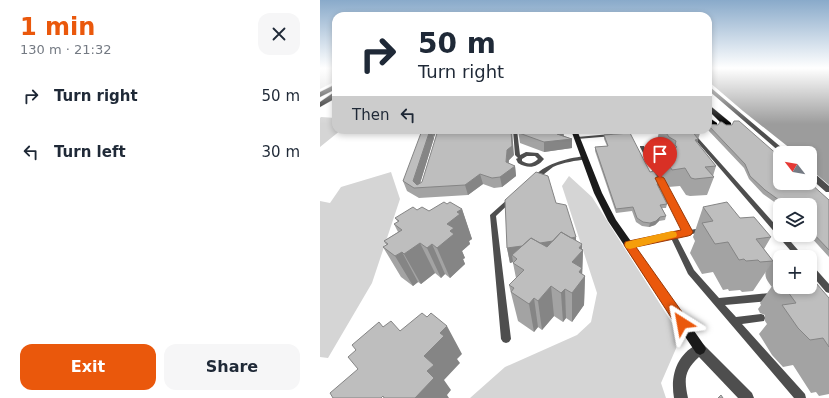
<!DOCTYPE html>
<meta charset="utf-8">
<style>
:root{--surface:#fff;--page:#f6f6f7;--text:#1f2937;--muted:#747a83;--accent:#ea580c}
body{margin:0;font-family:"DejaVu Sans",sans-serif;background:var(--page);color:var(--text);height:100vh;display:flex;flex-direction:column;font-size:15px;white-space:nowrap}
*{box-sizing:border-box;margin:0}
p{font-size:13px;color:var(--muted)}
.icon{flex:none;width:22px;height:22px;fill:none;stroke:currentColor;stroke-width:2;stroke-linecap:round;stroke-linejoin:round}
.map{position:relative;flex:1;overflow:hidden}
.panel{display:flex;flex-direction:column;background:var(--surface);width:320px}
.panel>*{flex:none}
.hud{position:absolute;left:12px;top:12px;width:380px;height:122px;border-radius:12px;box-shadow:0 2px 6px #0003;background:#fff;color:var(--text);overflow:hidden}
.needle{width:26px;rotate:301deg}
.controls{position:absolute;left:453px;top:146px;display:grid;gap:8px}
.controls a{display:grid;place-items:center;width:44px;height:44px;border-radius:8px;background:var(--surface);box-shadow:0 2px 6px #0003;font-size:20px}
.pin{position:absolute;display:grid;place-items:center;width:34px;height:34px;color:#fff;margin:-41px -17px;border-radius:50% 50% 50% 0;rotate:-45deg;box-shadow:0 0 4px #0007}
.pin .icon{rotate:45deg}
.me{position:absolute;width:44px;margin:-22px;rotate:326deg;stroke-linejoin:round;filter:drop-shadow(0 0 3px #0008)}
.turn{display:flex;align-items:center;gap:14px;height:84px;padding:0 20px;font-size:18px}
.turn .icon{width:52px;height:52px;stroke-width:2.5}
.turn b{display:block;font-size:28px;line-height:34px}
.then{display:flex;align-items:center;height:38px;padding:0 20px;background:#0003;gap:8px;font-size:15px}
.round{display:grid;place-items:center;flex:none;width:42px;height:42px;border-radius:12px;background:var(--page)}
.head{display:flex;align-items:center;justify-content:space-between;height:68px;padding:0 20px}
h1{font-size:24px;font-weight:600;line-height:30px;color:var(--accent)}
.cta{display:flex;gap:8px;margin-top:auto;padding:8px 20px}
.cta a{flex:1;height:46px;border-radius:12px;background:var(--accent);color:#fff;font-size:16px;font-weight:600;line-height:46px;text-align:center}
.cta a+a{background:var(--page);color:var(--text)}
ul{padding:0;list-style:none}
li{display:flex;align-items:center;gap:12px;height:56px;padding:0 20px}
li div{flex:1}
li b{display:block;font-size:15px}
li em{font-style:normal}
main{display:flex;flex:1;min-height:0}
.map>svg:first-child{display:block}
.green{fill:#d5d5d5}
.water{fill:#9c9c9c}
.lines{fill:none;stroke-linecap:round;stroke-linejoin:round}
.primary-casing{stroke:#dbdbdb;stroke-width:1}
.highway-casing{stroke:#dbdbdb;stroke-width:1}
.lane{fill:#4e4e4e;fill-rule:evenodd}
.street{fill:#4e4e4e;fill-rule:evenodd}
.secondary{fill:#1b1b1b;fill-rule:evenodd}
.primary{fill:#000;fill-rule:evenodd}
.highway{fill:#000;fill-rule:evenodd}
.wall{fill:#a3a3a3}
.shaded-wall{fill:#858585}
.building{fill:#bebebe;stroke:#858585}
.route{fill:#ea580c;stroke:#983908}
.slow{fill:#f59e0b}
</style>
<main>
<section class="panel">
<div class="head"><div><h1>1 min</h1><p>130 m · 21:32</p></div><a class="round"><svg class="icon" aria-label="close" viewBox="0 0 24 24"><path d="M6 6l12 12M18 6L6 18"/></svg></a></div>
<ul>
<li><svg class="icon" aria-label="right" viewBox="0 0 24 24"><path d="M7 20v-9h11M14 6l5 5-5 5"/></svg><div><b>Turn right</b></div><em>50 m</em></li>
<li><svg class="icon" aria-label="left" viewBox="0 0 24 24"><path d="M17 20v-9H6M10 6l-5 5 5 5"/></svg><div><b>Turn left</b></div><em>30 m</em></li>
</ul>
<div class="cta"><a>Exit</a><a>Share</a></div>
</section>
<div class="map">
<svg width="509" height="398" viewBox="0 0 509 398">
<rect width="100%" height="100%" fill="#fff"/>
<path class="green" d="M 0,68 L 16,68 L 16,81 L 0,89 Z
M 1,117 L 16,118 L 16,130 L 21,130 L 0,147 L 0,118 Z
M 71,172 L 80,199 L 52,283 L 8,358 L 0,357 L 0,201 L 10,203 L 21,187 Z
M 249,176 L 272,197 L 361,337 L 341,383 L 346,398 L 150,398 L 185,367 L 257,335 L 271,322 L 277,293 L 242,186 Z"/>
<path class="water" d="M 388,68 L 509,68 L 509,185 L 490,169 L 490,167 L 492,166 L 490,164 L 490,153 L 476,153 L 423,111 L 388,81 Z
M 450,259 L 460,266 L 460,287 L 458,295 C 446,278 441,279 450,259 Z"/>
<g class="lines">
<g class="primary-casing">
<path id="primary" d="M 388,104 L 411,123 L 411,127 L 405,127 L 388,110 Z
M 388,117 L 397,123 L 397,127 L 391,127 L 388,123 Z"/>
</g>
<g class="highway-casing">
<path id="highway" d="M 16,84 L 16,89 L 0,97 L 0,92 Z
M 13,93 L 16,93 L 16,98 L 0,107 L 0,102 Z"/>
</g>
<path class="lane" d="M 193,130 L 197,130 L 200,155 L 206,152 L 218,153 L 224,159 C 217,168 208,169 198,163 L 196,159 L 198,158 L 195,155 ZM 207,156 L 215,156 L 218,159 C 213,164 208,165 202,161 L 202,159 Z
M 367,130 L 371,130 L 460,230 L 460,235 L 465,235 L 484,257 L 476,257 Z
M 291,134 L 293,135 L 293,136 L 257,139 L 255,138 L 257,137 Z
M 320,146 L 324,146 L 327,152 L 341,152 L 351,158 L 348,164 L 335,166 L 370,230 L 382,228 L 384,228 L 385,230 L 384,232 L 382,232 L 357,237 L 374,270 L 399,298 L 450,293 L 453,294 L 454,297 L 453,300 L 450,301 L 405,305 L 416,317 L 441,314 L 444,315 L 445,318 L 444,321 L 422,324 L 485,394 L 486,398 L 474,398 L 368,274 L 351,238 L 309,248 L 307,247 L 306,245 L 307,243 L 309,242 L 364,231 L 320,147 ZM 329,156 L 340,156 L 345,159 L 344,162 L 333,163 Z
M 265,156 L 268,158 L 267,159 C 255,161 244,162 233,167 C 227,171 218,181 212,180 L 211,179 C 226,163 244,159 265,156 Z
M 191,197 L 194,199 L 193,200 L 176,216 L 191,339 L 189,342 L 186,343 L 183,342 L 181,339 L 170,215 L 189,198 Z
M 490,265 L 493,266 L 509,284 L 509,293 L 506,292 L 490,273 Z"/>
<path class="street" d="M 388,87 L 390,87 L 468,153 L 461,153 L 388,90 Z
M 490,172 L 493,172 L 509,186 L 509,192 L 506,192 L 490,178 Z
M 380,343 L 384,345 L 432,393 L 434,398 L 418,398 L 379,357 C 364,371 364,379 368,398 L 354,398 C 350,375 357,353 380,343 Z"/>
<path class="secondary" d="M 251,130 L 257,130 L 282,193 L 296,220 L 384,345 L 386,349 L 384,353 L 380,355 L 376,353 L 288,221 L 274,193 Z"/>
<use href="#primary" class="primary"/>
<use href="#highway" class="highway"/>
</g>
<path class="wall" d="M 388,124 L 509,200 L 509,257 L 489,235 L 490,235 L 490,205 L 460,205 L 460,206 L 443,194 L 429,179 L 424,168 L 388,130 Z
M 107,130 L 117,130 L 114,137 L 113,136 L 114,138 L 100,183 L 194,155 L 189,160 L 188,163 L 195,166 L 196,176 L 182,187 L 174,188 L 163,184 L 148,195 L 99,198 L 87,191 L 83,181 L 107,131 Z
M 198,130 L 243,130 L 244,136 L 252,139 L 252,148 L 224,152 L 200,143 Z
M 337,130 L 381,130 L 377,143 L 396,166 L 393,176 L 394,177 L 387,195 L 370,196 L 366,195 L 360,186 L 348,187 L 341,175 L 345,158 L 349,157 L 349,156 L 346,153 L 337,140 L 339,132 Z
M 284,135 L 330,172 L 341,184 L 340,188 L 339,188 L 347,204 L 346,208 L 342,208 L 346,216 L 345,220 L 339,221 L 335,225 L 329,227 L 322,226 L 316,222 L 312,211 L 296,213 L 275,151 L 275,147 L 287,146 L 284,139 Z
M 236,203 L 256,240 L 263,250 L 262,274 L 265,276 L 264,305 L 252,322 L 246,318 L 243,322 L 234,316 L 222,330 L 218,327 L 214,332 L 198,321 L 189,285 L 196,278 L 193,263 L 193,262 L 190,263 L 187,248 Z
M 127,204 L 142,209 L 152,239 L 149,241 L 150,244 L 142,251 L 145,258 L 143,259 L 145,264 L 130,278 L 125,274 L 121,278 L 115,273 L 101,284 L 98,282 L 93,286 L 81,277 L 63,247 L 66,245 L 64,241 L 78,232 L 74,224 L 78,222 L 75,218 L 109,211 Z
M 383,207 L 420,218 L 451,237 L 444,249 L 453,261 L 433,291 L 422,292 L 420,290 L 409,291 L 408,289 L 403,290 L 393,272 L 382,274 L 370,253 L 375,241 L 373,237 Z
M 460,275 L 460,287 L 490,287 L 509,298 L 509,394 L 499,396 L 496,392 L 491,393 L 473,365 L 463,367 L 452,355 L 439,334 L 447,324 L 445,321 L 445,315 L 440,313 L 438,309 L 441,305 L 440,303 Z"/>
<path class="shaded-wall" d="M 110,130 L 111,130 L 114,138 L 99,187 L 93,181 Z
M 112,130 L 117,130 L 114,137 Z
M 191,130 L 192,130 L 194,155 L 189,160 L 188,171 L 195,166 L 196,176 L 182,187 L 180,177 L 186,162 L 187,150 Z
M 235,130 L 243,130 L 244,139 L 252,139 L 252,148 L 224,152 L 224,142 Z
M 378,139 L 374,155 L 375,140 Z
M 160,174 L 163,184 L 148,195 L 145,185 Z
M 142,209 L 152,239 L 149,241 L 150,244 L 142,251 L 145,258 L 143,259 L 145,264 L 130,278 L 117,248 L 127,224 L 137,212 Z
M 340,217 L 339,221 L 335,225 L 329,227 L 330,223 Z
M 256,237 L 256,251 L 197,259 L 192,255 L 193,262 L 190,263 L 187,248 Z
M 100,243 L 115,273 L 101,284 L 84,254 Z
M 112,244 L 125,274 L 121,278 L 107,248 Z
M 262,244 L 262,251 L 263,250 L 262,280 L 265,276 L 264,305 L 252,322 L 252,262 L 259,248 Z
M 82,252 L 98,282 L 93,286 L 75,256 Z
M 231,286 L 234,316 L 222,330 L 218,301 Z
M 245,289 L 246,318 L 243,322 L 241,293 Z
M 214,298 L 218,327 L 214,332 L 209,304 Z
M 127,326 L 142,354 L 137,359 L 140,363 L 124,380 L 131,390 L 127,395 L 129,398 L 95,398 L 107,371 L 104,356 L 120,333 Z"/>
<path class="building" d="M 414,121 L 419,121 L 460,157 L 460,183 L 490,183 L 509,200 L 509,250 L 490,230 L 490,205 L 466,205 L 445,190 L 430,176 L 425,164 L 388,125 L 388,124 L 398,125 L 400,122 L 402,122 L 406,125 L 412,125 Z
M 109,130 L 110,130 L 93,181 L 97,185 L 102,182 L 118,130 L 191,130 L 192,146 L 187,150 L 186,162 L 195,166 L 180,177 L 172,178 L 160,174 L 145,185 L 94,188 L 83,181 L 101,133 Z
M 198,130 L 243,130 L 237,134 L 252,139 L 224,142 L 199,133 Z
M 344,130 L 381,130 L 372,131 L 378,139 L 375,140 L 396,166 L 385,167 L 394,177 L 375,179 L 371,178 L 365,168 L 352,170 L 345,158 L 356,157 L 351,149 L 357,147 L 355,145 L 356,141 L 349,137 Z
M 310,133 L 330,172 L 334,171 L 341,184 L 337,184 L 347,204 L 340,205 L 346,216 L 340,217 L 336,221 L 330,223 L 323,222 L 317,218 L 313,207 L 296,209 L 275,147 L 288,146 L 284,135 Z
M 216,172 L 228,176 L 236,203 L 246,205 L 256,237 L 251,238 L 241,232 L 233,241 L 220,243 L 211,238 L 202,246 L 187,248 L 185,200 Z
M 124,202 L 127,204 L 130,202 L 142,209 L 137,212 L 140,214 L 127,224 L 134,228 L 130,231 L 134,234 L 117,248 L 112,244 L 107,248 L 100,243 L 84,254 L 82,252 L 75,256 L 63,247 L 68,244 L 64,241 L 82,230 L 74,224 L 79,221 L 75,218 L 93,207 L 97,210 L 102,207 L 109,211 Z
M 407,202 L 420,218 L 434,217 L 451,237 L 436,239 L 453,261 L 440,262 L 438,260 L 426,261 L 424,259 L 419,260 L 408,242 L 395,244 L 382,223 L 393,221 L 383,207 Z
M 241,232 L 262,244 L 259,248 L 263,250 L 252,262 L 262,268 L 259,272 L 265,276 L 252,293 L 245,289 L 241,293 L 231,286 L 218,301 L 214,298 L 209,304 L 191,292 L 194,288 L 189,285 L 204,270 L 193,263 L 197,259 L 192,255 L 211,238 L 227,247 Z
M 490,276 L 509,298 L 509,347 L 503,338 L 490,340 L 478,328 L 462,305 L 476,303 L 468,292 L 468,287 L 490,287 Z
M 102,313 L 107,317 L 111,313 L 127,326 L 120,333 L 124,336 L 104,356 L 114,365 L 107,371 L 114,378 L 95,398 L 64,398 L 63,396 L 61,398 L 13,398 L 10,393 L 38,369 L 28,357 L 36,350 L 32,345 L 59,322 L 63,327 L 71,321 L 80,331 Z
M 401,395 L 403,398 L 398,398 Z"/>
<linearGradient id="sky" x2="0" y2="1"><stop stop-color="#89aaca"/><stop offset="0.55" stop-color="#fff"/><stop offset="1" stop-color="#fff" stop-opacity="0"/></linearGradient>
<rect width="509" height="124" fill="url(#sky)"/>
<path class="route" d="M 340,176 L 344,178 L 373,232 L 371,235 L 368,236 L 316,247 L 367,319 L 369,323 L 367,328 L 362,329 L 358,328 L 304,245 L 305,242 L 309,241 L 361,230 L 335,178 Z"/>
<path class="slow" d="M 352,231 L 356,232 L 357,235 L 356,237 L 310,249 L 306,248 L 305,245 L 306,242 L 310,241 Z"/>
</svg>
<div class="controls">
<a><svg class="needle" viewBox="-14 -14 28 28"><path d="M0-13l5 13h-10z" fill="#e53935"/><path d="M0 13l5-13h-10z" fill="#747a83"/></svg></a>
<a><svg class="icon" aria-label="layers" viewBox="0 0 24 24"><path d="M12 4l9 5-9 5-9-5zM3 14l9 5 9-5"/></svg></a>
<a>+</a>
</div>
<div class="pin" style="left:340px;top:178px;background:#d93025"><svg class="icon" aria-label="arrive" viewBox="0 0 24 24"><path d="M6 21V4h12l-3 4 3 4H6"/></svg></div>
<svg class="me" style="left:362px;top:323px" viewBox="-20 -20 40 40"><path d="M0-17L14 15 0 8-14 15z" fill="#ea580c" stroke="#fff" stroke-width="4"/></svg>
<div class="hud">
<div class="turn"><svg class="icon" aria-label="right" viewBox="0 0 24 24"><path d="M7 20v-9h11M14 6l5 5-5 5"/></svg><div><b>50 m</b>Turn right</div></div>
<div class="then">Then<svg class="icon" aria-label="left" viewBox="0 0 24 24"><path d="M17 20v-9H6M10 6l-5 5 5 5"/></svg></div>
</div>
</div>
</main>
